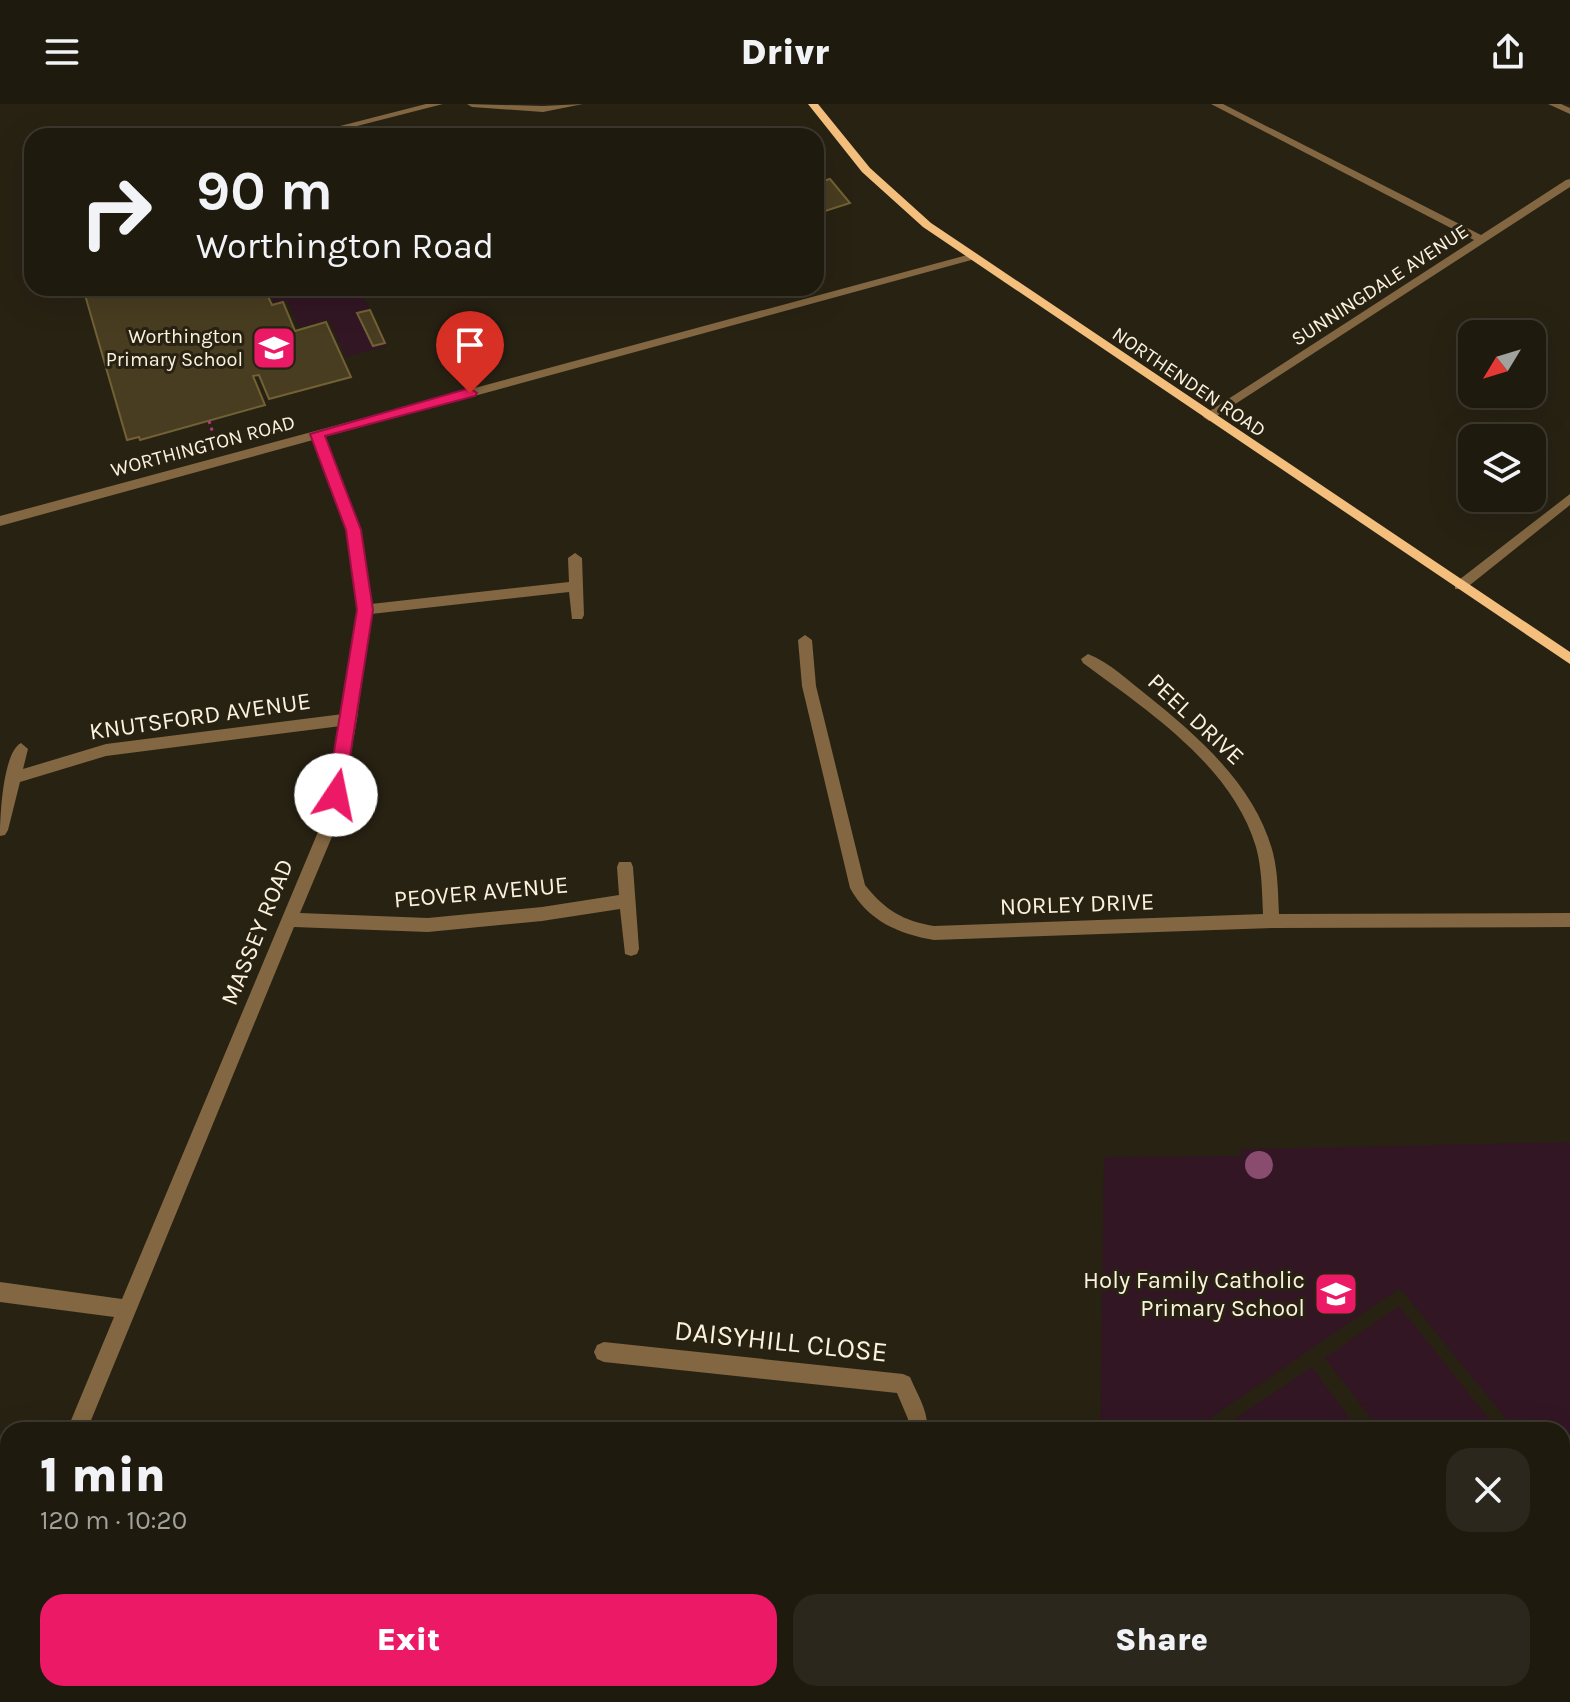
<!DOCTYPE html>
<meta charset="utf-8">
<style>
:root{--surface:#1e1a0e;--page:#2b271c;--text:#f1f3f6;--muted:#a1a19e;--line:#3c382e;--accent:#ec1966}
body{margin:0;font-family:Karla,sans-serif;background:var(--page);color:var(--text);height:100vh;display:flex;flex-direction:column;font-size:30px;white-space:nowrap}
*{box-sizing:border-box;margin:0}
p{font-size:26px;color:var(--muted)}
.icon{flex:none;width:44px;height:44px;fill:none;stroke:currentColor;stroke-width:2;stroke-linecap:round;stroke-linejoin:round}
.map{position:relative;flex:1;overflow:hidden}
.side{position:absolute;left:0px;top:1318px;width:1570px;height:280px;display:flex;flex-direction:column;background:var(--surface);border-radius:24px 24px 0 0;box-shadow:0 8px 32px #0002,0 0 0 2px var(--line)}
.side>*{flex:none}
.banner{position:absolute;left:24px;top:24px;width:800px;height:168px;border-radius:24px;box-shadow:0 8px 32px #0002,0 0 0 2px var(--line);background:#1e1a0e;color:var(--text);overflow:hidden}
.needle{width:52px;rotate:232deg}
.controls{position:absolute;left:1458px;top:216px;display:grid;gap:16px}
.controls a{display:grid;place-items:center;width:88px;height:88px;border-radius:16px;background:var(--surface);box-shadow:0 8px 32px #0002,0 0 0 2px var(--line);font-size:40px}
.pin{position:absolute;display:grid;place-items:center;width:68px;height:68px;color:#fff;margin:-82px -34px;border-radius:50% 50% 50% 0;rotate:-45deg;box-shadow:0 0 8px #0007}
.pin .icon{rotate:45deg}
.me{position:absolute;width:88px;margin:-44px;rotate:11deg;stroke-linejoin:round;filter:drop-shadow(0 0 6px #0008)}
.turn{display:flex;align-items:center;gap:28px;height:168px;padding:0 40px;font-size:36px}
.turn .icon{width:104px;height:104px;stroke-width:2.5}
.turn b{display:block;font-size:56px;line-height:68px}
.round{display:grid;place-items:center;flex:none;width:84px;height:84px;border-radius:24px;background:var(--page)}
.head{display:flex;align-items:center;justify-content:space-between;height:136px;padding:0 40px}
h1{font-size:48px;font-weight:800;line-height:60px}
.button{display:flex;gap:16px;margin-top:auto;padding:16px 40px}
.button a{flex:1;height:92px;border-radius:24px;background:var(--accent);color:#fff;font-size:32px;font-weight:800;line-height:92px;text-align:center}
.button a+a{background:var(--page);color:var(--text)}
header{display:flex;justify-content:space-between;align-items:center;height:104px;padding:0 40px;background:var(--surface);font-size:36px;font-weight:800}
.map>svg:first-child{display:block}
.green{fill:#321624}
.building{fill:#483d20;stroke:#726134;stroke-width:2}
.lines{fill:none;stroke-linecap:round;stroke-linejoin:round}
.path-far1{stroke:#b23b7a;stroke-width:3;stroke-dasharray:3 4;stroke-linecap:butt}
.path{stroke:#b23b7a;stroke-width:6;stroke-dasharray:5 7;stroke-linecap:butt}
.street{fill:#836742;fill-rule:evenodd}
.secondary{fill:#f4bf7c;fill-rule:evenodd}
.tree{fill:#894c6e}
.route{fill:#ec1966;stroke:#991042;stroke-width:2}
.labels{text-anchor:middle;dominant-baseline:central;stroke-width:6;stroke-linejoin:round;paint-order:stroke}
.far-street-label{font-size:20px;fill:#fcf1dd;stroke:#282213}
.far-poi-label{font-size:20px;fill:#fcf1dd;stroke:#282213;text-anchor:end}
.street-label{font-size:24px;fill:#fcf1dd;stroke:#282213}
.poi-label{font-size:24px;fill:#fcf1dd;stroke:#282213;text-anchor:end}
.near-street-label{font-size:28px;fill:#fcf1dd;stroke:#282213}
</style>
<header><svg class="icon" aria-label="menu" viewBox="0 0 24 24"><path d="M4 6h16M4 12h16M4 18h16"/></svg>Drivr<svg class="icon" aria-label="share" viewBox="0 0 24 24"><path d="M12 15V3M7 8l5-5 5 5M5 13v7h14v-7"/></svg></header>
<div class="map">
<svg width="1570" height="1598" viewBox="0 0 1570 1598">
<rect width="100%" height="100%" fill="#282213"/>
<path class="green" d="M 268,184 L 359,184 L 387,242 L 346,253 L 329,216 L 299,223 L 287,196 L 274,199 Z
M 1570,1038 L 1570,1394 L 1562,1384 L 1562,1326 L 1515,1326 L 1400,1184 L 1210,1314 L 1218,1326 L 1100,1326 L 1104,1053 L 1240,1052 L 1242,1045 Z
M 1399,1202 L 1498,1326 L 1380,1326 L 1325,1254 Z
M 1312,1263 L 1358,1326 L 1232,1326 L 1227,1320 Z
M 1096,1590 L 1291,1590 L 1285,1598 L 1096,1598 Z"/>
<path class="building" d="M 830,75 L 850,99 L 816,110 L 816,79 Z
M 83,184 L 235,184 L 237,189 L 264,184 L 272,201 L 283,198 L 295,227 L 326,218 L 351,273 L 269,295 L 259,271 L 253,272 L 265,301 L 140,336 L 139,333 L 127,336 Z
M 370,206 L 385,239 L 373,242 L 357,209 Z
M 1449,1590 L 1516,1590 L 1522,1598 L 1454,1598 Z"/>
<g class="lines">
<path class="path-far1" d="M 209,317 L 214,332"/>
<path class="path" d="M 1562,1430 L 1570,1424
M 1374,1590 L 1374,1598
M 1345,1598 L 1355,1590"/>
<path class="street" d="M 426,0 L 443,0 L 318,32 L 301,32 Z
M 467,0 L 543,2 L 583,0 L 543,8 L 472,3 Z
M 1211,0 L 1223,0 L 1481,131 L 1566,76 L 1570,75 L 1570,83 L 1209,317 L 1203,313 L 1205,310 L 1474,136 Z
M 1548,0 L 1561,0 L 1570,4 L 1570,10 Z
M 971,150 L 975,151 L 975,155 L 324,333 L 359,426 L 371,500 L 569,478 L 568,454 L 575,449 L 582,454 L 584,511 L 582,515 L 572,515 L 569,488 L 371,510 L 357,615 L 339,716 L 300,809 L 428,814 L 542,803 L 619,791 L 617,763 L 619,758 L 631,758 L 633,763 L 639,845 L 637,850 L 631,852 L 625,850 L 620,805 L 542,817 L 428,828 L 294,823 L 87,1326 L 67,1326 L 114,1213 L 0,1198 L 0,1178 L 122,1195 L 323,716 L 341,622 L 106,652 L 20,678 L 8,726 L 5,731 L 0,732 C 0,712 3,648 21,639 L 28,645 L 23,665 L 106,640 L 343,610 L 358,506 L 347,426 L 313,336 L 0,422 L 0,412 Z
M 1570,390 L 1570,401 L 1465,485 L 1455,485 L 1455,479 Z
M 805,531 L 812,536 L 816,582 L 865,781 C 885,806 903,817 934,822 L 1263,810 C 1262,788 1262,765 1256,743 C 1232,662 1148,607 1083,559 L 1081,555 L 1088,550 C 1109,558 1130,578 1148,592 C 1199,633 1256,683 1273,749 C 1278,769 1278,790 1279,810 L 1570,809 L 1570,823 L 1272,824 L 934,836 C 899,830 868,817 850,784 L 802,582 L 798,536 Z
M 604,1238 L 903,1270 L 910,1273 C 917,1290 929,1308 927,1326 L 907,1326 L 908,1315 L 897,1289 L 604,1258 L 597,1255 L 594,1248 L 597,1241 Z
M 8,1484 L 8,1521 L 0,1525 L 0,1488 Z
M 879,1590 L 901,1590 L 900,1598 L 878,1598 Z"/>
<path class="secondary" d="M 808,0 L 818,0 L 870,64 L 931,119 L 1570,548 L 1570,560 L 923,123 L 862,68 Z"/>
</g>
<circle class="tree" cx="1259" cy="1061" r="14"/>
<path class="route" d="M 470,284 L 477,289 L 475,292 L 325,332 L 361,426 L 373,506 L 344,691 L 336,698 L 327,691 L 357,506 L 346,426 L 310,330 Z"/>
<defs>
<g id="school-square" transform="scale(2.3)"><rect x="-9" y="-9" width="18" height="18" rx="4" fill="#ec1966" stroke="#282213"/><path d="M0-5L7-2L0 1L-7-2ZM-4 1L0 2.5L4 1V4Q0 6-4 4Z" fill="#fff"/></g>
</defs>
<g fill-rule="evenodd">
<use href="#school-square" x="274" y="244"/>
<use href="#school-square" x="1336" y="1190"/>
</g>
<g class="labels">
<g class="far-street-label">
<text transform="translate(1380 181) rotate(-33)">SUNNINGDALE AVENUE</text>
<text transform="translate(1189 278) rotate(34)">NORTHENDEN ROAD</text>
<text transform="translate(203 342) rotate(-15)">WORTHINGTON ROAD</text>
</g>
<g class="far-poi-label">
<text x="243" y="232">Worthington<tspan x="243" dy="23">Primary School</tspan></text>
</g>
<g class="street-label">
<text transform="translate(200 612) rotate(-8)">KNUTSFORD AVENUE</text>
<text transform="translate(1196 615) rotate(43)">PEEL DRIVE</text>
<text transform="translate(481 788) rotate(-5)">PEOVER AVENUE</text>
<text transform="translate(1077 800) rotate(-2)">NORLEY DRIVE</text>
<text transform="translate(257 828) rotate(-68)">MASSEY ROAD</text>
</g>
<g class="poi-label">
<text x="1305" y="1176">Holy Family Catholic<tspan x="1305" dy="28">Primary School</tspan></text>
</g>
<g class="near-street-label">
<text transform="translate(781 1237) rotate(6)">DAISYHILL CLOSE</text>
</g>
</g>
</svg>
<div class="controls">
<a><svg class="needle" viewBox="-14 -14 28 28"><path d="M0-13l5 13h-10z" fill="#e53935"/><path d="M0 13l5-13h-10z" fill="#a1a19e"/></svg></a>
<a><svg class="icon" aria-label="layers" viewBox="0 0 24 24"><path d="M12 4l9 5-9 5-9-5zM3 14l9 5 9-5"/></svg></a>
</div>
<div class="pin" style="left:470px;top:289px;background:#d93025"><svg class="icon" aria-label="arrive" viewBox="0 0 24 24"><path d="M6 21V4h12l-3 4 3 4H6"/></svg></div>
<svg class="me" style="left:336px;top:691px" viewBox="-20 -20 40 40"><circle r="19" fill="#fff"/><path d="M0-13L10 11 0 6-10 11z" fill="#ec1966"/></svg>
<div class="banner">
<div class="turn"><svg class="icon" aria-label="right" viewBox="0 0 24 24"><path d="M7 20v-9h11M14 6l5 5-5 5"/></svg><div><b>90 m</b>Worthington Road</div></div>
</div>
<section class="side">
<div class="head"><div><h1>1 min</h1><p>120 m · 10:20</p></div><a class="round"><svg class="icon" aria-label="close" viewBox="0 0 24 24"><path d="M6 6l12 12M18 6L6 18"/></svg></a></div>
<div class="button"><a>Exit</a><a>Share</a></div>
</section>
</div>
